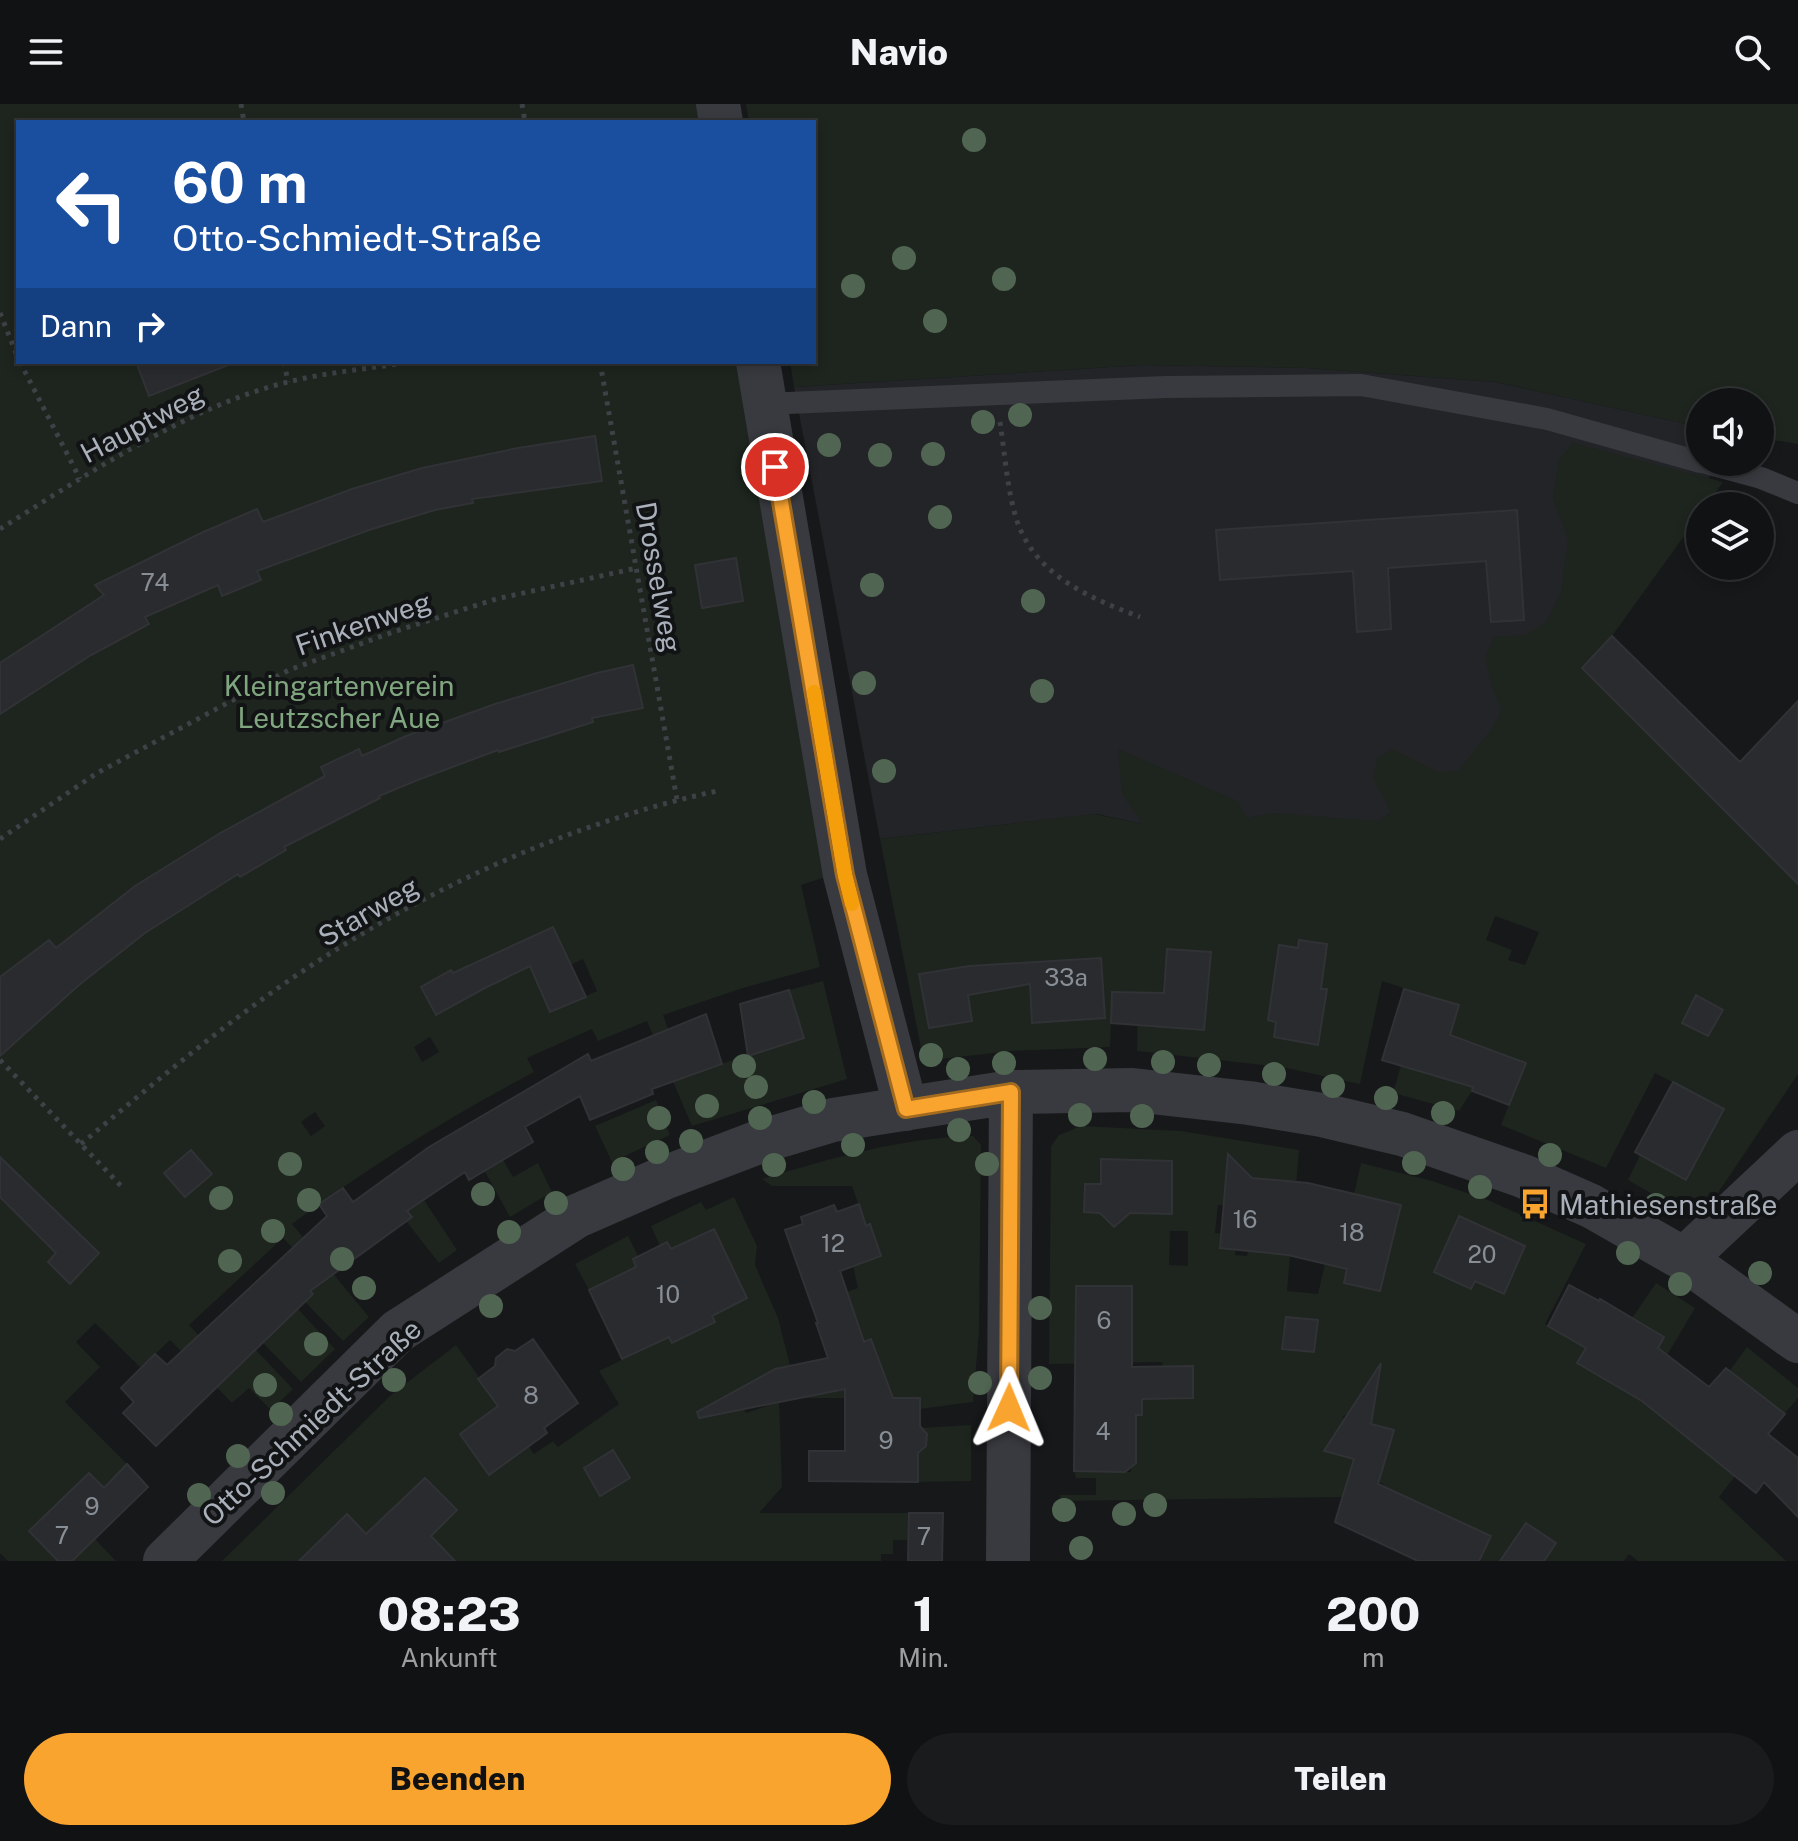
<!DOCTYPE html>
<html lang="de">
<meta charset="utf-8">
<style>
:root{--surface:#111214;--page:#1a1b1d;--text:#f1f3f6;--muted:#9c9ea0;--line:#303234;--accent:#faa430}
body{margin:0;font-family:"Public Sans",sans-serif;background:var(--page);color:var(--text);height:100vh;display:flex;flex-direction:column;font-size:30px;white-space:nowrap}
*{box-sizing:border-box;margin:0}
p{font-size:26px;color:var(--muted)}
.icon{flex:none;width:44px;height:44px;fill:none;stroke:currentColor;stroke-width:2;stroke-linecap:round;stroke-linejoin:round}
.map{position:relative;height:1457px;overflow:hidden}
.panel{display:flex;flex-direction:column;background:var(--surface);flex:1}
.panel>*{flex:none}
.banner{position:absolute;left:16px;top:16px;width:800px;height:244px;border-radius:0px;box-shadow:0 4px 12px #0003,0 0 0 2px var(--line);background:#1a4fa0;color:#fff;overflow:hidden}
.controls{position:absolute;left:1686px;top:284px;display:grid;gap:16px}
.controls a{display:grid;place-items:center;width:88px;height:88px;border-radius:50%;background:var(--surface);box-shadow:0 4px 12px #0003,0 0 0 2px var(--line);font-size:40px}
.pin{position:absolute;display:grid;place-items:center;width:68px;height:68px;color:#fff;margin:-34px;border:4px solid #fff;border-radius:50%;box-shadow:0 2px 8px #0007}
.me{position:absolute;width:88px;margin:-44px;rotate:1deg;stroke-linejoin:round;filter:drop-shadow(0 0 6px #0008)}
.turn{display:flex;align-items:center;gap:28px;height:168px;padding:0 24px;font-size:36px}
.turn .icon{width:104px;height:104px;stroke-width:2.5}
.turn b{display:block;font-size:56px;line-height:68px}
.then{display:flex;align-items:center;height:76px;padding:0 24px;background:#0003;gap:16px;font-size:30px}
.eta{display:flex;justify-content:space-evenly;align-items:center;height:136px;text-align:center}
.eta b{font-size:48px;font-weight:800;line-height:56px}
.cta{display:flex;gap:16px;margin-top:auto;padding:16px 24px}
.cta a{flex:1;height:92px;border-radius:48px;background:var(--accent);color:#111;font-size:32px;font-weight:800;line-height:92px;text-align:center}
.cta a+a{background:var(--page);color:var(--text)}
header{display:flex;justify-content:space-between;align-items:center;height:104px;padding:0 24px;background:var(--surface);font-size:36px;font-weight:800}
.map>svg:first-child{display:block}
.built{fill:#232427}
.green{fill:#1d251e;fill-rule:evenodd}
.building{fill:#2a2b2e;stroke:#313236;stroke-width:2}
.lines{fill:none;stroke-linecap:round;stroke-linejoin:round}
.path{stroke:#3e4146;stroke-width:5;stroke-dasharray:4 6;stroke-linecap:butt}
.lane{stroke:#383a3f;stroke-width:22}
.street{stroke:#383a3f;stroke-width:44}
.tree{fill:#516652}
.route-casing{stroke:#a26b1f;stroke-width:20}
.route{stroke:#faa430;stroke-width:14}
.slow{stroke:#f59e0b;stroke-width:14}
.labels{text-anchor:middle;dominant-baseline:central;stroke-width:8;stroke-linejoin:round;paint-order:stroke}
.number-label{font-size:24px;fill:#888e96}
.street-label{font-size:28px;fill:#a9b0ba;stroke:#121315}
.park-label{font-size:28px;fill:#80a67f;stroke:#121315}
.poi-label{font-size:28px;fill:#a9b0ba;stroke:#121315;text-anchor:start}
</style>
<header><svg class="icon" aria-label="menu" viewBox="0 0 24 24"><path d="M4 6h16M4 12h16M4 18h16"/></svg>Navio<svg class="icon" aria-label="search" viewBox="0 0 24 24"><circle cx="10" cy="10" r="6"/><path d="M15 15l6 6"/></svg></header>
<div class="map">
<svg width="1798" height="1457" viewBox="0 0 1798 1457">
<rect width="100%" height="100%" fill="#17181a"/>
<path class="built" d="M 1143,261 L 1307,264 L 1495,278 L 1700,323 L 1700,358 L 1719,358 L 1451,788 L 1097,710 L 880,735 L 794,283 Z"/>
<path class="green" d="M 0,0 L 703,0 L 706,18 L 18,18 L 18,258 L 744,258 L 838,769 L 801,781 L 820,863 L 743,884 L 663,911 L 686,971 L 803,934 L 789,886 L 823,877 L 847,975 L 692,1022 L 647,917 L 598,937 L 592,925 L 527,954 L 534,968 C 449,1013 368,1063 292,1120 L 369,1213 L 343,1237 L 305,1198 L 313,1191 L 302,1178 L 314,1166 L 283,1134 L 189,1221 L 226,1261 L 255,1245 L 293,1285 L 271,1306 L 249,1284 L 232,1299 L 170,1236 L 141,1264 L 95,1219 L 76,1238 L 100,1263 L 65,1298 L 127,1360 L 103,1384 L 88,1369 L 29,1427 L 58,1457 L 8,1457 L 0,1449 ZM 583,855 L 597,887 L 580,895 L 537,877 ZM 430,933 L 439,948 L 422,958 L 414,943 ZM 315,1008 L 325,1022 L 311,1032 L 301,1018 Z
M 746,0 L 1798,0 L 1798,340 L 1760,334 L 1760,298 L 1700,298 L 1700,323 L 1496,278 L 1307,264 L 1143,261 L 794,283 L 790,258 L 814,258 L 814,18 L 749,18 Z
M 1573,339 L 1723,378 L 1706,402 L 1700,402 L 1700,410 L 1612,532 L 1798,780 L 1798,970 L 1699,1117 L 1628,1076 L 1640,1051 L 1686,1075 L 1723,1005 L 1655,969 L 1606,1064 L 1501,1021 L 1525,960 L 1488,946 L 1472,987 L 1459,1007 L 1393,989 L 1401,961 L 1459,902 L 1382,877 L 1360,980 L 1282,963 L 1137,947 L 1138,888 L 1112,888 L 1110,943 L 1010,947 L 941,955 L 921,944 L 880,735 L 1094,710 L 1143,720 L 1122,690 L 1118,645 L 1237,697 L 1247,714 L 1273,709 L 1378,717 L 1391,708 L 1373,674 L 1378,654 L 1392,645 L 1438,668 L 1458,667 L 1490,627 L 1502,606 L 1491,581 L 1485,552 L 1494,533 L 1525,531 L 1546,518 L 1561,488 L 1568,435 L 1553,394 L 1559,356 ZM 1495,812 L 1539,828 L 1525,861 L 1508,856 L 1512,846 L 1486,836 ZM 1696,892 L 1723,906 L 1708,932 L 1682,919 Z
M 656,996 L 670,1031 L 612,1058 L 595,1022 Z
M 1081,1022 L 1181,1027 L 1299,1046 L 1287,1187 L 1318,1190 L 1325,1160 L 1347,1165 L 1344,1179 L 1380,1187 L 1401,1101 L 1354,1090 L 1361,1059 L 1432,1077 L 1488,1096 L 1586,1140 L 1545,1220 L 1586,1244 L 1577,1259 L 1639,1275 L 1664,1234 L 1632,1214 L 1656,1179 L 1695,1204 L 1650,1280 L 1675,1293 L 1660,1312 L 1735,1372 L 1719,1393 L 1786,1457 L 1638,1457 L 1629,1450 L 1624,1457 L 1544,1457 L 1556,1439 L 1526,1419 L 1506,1449 L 1518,1457 L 1479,1457 L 1491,1432 L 1387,1384 L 1379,1377 L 1394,1327 L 1371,1320 L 1375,1300 L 1370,1298 L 1342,1313 L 1356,1319 L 1354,1355 L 1342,1393 L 1061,1397 L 1060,1391 L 1096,1391 L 1096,1374 L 1076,1374 L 1074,1367 L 1131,1368 L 1131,1312 L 1142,1311 L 1142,1286 L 1164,1295 L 1192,1294 L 1192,1262 L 1163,1262 L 1162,1258 L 1049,1260 L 1051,1042 L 1059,1031 ZM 1101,1055 L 1171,1057 L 1172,1110 L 1128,1109 L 1122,1116 L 1115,1118 L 1102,1109 L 1085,1108 L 1085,1080 L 1101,1080 ZM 1243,1066 L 1249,1071 L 1248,1074 L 1277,1076 L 1270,1149 L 1248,1147 L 1247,1152 L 1235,1151 L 1236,1131 L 1215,1129 L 1218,1101 L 1224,1101 ZM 1459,1112 L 1525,1142 L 1504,1190 L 1475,1177 L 1471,1184 L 1441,1172 L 1439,1158 ZM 1170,1127 L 1188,1127 L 1188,1162 L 1169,1161 ZM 1122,1194 L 1132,1194 L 1132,1239 L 1117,1239 Z
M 973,1032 L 981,1041 L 979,1228 L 973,1298 L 920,1305 L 920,1294 L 798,1294 L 871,1236 L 864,1238 L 854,1209 L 822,1220 L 814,1200 L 858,1184 L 853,1162 L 881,1152 L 871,1121 L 866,1122 L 852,1082 L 772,1082 L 762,1075 C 832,1054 900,1034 973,1032 Z
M 503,1056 L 513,1073 L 538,1059 L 552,1088 L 510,1113 L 484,1066 Z
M 734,1093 L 757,1142 L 755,1161 L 778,1214 L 790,1261 L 777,1264 L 734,1287 L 746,1309 L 779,1298 L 782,1383 L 759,1409 L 909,1409 L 909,1436 L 893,1436 L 893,1450 L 881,1450 L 881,1457 L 431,1457 L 431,1432 L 457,1406 L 425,1374 L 391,1405 L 403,1418 L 399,1457 L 222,1457 L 391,1291 L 456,1241 L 534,1350 L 553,1337 L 558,1343 L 619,1300 L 599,1267 L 669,1233 L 672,1239 L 715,1218 L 712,1212 L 747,1194 L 714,1125 L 671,1145 L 667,1138 L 660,1142 L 651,1122 L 701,1098 L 706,1106 Z
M 424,1096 L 457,1146 L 439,1159 L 406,1117 L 412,1113 L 407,1107 Z
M 628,1132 L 638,1152 L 633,1155 L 636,1163 L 589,1186 L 575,1160 Z
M 298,1205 L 335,1245 L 301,1278 L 262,1238 Z
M 1747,1243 L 1798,1284 L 1798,1294 L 1785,1309 L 1770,1297 L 1763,1306 L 1736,1284 L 1742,1276 L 1730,1266 Z
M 971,1321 L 971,1377 L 918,1378 L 918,1350 L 926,1342 L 927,1330 L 921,1324 Z
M 95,1435 L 116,1457 L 72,1457 Z"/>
<path class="building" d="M 136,258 L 231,258 L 231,260 L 149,292 Z
M 595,332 L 602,377 L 472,395 L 473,399 L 435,406 L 369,426 L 257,467 L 261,476 L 222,492 L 218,481 L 145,513 L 149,520 L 91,551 L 0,610 L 0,559 L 104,491 L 95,481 L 201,429 L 257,405 L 263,418 L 352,385 L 422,364 L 518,344 Z
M 1517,406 L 1524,516 L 1491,518 L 1486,457 L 1388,464 L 1391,525 L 1357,528 L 1353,467 L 1220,476 L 1216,426 Z
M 736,454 L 743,497 L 702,504 L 695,461 Z
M 1612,532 L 1740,658 L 1798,597 L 1798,780 L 1582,564 Z
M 633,561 L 643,604 L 592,614 L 593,618 L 499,648 L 498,646 L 415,677 L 379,692 L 380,694 L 284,743 L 286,746 L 240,773 L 238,770 L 145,829 L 79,881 L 0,952 L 0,873 L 49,836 L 56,844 L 135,782 L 222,728 L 325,672 L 321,663 L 359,645 L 362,652 L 406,632 L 495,600 L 597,569 Z
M 553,823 L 586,893 L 550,908 L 530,862 L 485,884 L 436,911 L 421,883 L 451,866 L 453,869 Z
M 1299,836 L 1327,840 L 1321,885 L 1327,885 L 1318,941 L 1274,933 L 1276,918 L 1268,916 L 1279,841 L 1298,844 Z
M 1167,845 L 1211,848 L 1204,926 L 1111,919 L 1112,888 L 1164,889 Z
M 1101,854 L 1105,914 L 1032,919 L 1030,880 L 968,891 L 972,917 L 929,924 L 919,870 L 969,862 Z
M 1404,885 L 1459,901 L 1450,931 L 1526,959 L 1509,1001 L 1472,987 L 1473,983 L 1382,956 Z
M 789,886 L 804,934 L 748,952 L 740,900 Z
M 1696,891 L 1723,906 L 1708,932 L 1682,919 Z
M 706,910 L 722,960 L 652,985 L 653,990 L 590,1016 L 580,992 L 525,1023 L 533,1038 L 469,1076 L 465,1068 L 407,1107 L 412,1113 L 310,1187 L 313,1190 L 156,1342 L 123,1309 L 134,1298 L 121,1284 L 155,1250 L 167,1261 L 327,1112 L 319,1100 L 343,1084 L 353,1098 L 429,1043 L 588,950 L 591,957 Z
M 1673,978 L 1724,1005 L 1686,1076 L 1635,1048 Z
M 191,1046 L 212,1070 L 185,1093 L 164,1069 Z
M 1228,1050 L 1252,1074 L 1308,1079 L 1401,1101 L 1380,1187 L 1344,1179 L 1347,1165 L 1288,1151 L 1220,1144 Z
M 0,1053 L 99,1149 L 70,1180 L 48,1158 L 56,1149 L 0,1093 Z
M 1101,1055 L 1172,1057 L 1172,1110 L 1130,1109 L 1114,1123 L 1100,1109 L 1084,1108 L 1085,1080 L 1101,1080 Z
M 859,1100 L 866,1122 L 870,1120 L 881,1152 L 840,1167 L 864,1238 L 871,1235 L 893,1294 L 920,1294 L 920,1322 L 927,1330 L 926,1342 L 918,1349 L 918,1378 L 809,1377 L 809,1347 L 845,1347 L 845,1285 L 699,1314 L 697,1308 L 775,1265 L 828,1254 L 816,1219 L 818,1219 L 785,1126 L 803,1120 L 801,1113 L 834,1101 L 837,1108 Z
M 1459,1112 L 1525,1142 L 1504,1190 L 1475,1177 L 1471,1185 L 1434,1168 Z
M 714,1125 L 747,1194 L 712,1212 L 715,1218 L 672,1239 L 669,1233 L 622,1255 L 589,1186 L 636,1163 L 633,1155 L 667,1138 L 671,1145 Z
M 1569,1181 L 1599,1197 L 1600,1195 L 1664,1233 L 1658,1244 L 1709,1283 L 1726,1264 L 1785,1310 L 1768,1330 L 1798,1354 L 1798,1413 L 1764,1378 L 1756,1389 L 1642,1297 L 1577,1259 L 1586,1244 L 1548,1222 Z
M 1076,1182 L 1132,1182 L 1132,1263 L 1193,1262 L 1193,1294 L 1142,1295 L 1142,1311 L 1136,1311 L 1136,1359 L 1125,1368 L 1074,1367 Z
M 1286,1213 L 1318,1216 L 1314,1248 L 1282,1245 Z
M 533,1235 L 578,1299 L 544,1324 L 547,1329 L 489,1371 L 460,1330 L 498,1302 L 478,1275 L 495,1262 L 496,1254 L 507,1245 L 515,1247 Z
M 1381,1259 L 1371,1320 L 1394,1326 L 1378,1380 L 1491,1432 L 1479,1457 L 1418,1457 L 1335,1418 L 1354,1355 L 1324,1347 Z
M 613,1346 L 630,1374 L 600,1392 L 584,1364 Z
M 127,1360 L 148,1383 L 72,1457 L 58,1457 L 29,1427 L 89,1369 L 104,1384 Z
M 425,1374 L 457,1406 L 431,1432 L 455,1457 L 299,1457 L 347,1410 L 366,1430 Z
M 909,1409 L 943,1409 L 942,1457 L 908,1457 Z
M 1526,1419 L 1556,1439 L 1544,1457 L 1500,1457 Z"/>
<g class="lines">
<path class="path" d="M 241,0 L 244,18
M 522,0 L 525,18
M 0,209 L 18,254
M 20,258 L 80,375
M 284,258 L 288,278
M 600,258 L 677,696
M 1000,318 C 1005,350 1007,386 1017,417 C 1036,472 1090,494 1140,513
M 0,425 C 86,371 189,302 288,278 C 327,268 369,265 409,258
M 0,735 L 97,669 L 289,566 L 393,528 L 496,495 L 637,464
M 0,956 L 124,1085
M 81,1040 C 149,983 218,925 291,875 C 419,788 565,720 717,687"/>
<path class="lane" d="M 764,300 L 1166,283 L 1361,281 L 1547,315 L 1700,358
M 1702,358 L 1761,374 L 1798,389"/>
<path class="street" d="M 718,0 L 721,18
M 758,258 L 845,771 L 906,1005
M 1684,1155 L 1798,1048
M 165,1457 L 398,1227 L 577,1112 L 664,1074 L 756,1039 L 833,1016 L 1011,988 L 1133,986 L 1249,999 L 1322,1011 L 1402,1030 L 1523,1072 L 1591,1102 L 1684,1155 L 1798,1237
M 1008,1457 L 1011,988"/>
</g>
<g class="tree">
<circle cx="974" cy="36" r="12"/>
<circle cx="904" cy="154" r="12"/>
<circle cx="1004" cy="175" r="12"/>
<circle cx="853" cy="182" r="12"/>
<circle cx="935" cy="217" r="12"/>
<circle cx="1020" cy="311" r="12"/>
<circle cx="983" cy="318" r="12"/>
<circle cx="829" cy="341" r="12"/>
<circle cx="933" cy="350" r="12"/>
<circle cx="880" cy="351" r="12"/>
<circle cx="940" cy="413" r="12"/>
<circle cx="872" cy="481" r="12"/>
<circle cx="1033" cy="497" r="12"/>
<circle cx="864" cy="579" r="12"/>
<circle cx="1042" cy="587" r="12"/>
<circle cx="884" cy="667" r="12"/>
<circle cx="931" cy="951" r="12"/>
<circle cx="1095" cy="955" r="12"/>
<circle cx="1163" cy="958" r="12"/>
<circle cx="1004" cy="959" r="12"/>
<circle cx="1209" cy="961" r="12"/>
<circle cx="744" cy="962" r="12"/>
<circle cx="958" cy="965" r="12"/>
<circle cx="1274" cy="970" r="12"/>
<circle cx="1333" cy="982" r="12"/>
<circle cx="756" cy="983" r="12"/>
<circle cx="1386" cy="994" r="12"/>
<circle cx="814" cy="998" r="12"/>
<circle cx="707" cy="1002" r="12"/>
<circle cx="1443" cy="1009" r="12"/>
<circle cx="1080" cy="1011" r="12"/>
<circle cx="1142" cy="1012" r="12"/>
<circle cx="659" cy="1014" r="12"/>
<circle cx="760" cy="1014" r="12"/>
<circle cx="959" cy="1026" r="12"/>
<circle cx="691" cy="1037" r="12"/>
<circle cx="853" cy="1041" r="12"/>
<circle cx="657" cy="1048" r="12"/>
<circle cx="1550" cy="1051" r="12"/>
<circle cx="1414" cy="1059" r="12"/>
<circle cx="290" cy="1060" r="12"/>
<circle cx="987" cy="1060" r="12"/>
<circle cx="774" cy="1061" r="12"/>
<circle cx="623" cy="1065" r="12"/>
<circle cx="1480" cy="1083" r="12"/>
<circle cx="483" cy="1090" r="12"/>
<circle cx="221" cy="1094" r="12"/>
<circle cx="309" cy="1096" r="12"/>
<circle cx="556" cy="1099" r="12"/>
<circle cx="1656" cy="1101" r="12"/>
<circle cx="273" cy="1127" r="12"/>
<circle cx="509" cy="1128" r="12"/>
<circle cx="1628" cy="1149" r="12"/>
<circle cx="342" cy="1155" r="12"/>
<circle cx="230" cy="1157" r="12"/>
<circle cx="1760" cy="1169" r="12"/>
<circle cx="1680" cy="1180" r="12"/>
<circle cx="364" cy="1184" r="12"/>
<circle cx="491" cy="1202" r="12"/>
<circle cx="1040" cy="1204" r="12"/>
<circle cx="316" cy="1240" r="12"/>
<circle cx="1040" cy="1274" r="12"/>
<circle cx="394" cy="1276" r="12"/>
<circle cx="980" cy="1279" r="12"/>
<circle cx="265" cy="1281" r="12"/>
<circle cx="281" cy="1310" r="12"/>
<circle cx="238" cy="1352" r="12"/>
<circle cx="273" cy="1389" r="12"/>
<circle cx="199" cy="1391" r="12"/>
<circle cx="1155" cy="1401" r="12"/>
<circle cx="1064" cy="1406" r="12"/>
<circle cx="1124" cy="1410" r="12"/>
<circle cx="1081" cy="1444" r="12"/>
</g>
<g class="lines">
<g class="route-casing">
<path id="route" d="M 775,363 L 845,771 L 906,1005 L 1011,988 L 1009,1304"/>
</g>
<use href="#route" class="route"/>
<path class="slow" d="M 814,588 L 845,771 L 852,800"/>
</g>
<defs>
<g id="bus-bare" transform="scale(2.4)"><path d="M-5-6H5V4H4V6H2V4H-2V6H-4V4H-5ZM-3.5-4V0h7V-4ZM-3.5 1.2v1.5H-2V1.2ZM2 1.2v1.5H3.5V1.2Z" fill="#faa430" stroke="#121315" stroke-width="2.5" paint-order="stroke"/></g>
</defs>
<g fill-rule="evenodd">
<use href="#bus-bare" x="1535" y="1100"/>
</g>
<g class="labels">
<g class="number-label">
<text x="155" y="478">74</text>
<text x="1066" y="873">33a</text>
<text x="1245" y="1115">16</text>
<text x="1352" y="1128">18</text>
<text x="833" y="1139">12</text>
<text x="1482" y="1150">20</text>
<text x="668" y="1190">10</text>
<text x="1104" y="1216">6</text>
<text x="531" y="1291">8</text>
<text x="1103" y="1327">4</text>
<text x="886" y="1336">9</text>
<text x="92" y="1402">9</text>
<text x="62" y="1431">7</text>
<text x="924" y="1432">7</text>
</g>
<g class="street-label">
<text transform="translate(142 319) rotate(-28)">Hauptweg</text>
<text transform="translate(659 473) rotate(80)">Drosselweg</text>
<text transform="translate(363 519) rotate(-19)">Finkenweg</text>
<text transform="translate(368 807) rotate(-30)">Starweg</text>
<text transform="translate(311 1318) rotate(-43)">Otto-Schmiedt-Straße</text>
</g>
<g class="park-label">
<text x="339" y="581">Kleingartenverein<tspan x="339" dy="32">Leutzscher Aue</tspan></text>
</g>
<g class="poi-label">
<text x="1559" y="1100">Mathiesenstraße</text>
</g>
</g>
</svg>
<div class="controls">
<a><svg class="icon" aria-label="sound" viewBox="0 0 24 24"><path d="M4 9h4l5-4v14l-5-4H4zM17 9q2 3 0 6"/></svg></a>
<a><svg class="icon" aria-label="layers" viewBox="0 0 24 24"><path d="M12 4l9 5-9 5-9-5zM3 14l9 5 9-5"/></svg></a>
</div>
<div class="pin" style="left:775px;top:363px;background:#d93025"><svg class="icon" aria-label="arrive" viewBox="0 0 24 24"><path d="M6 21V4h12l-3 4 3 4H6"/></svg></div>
<svg class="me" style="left:1009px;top:1304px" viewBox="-20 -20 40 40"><path d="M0-17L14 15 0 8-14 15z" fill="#faa430" stroke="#fff" stroke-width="4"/></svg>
<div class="banner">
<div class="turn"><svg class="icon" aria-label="left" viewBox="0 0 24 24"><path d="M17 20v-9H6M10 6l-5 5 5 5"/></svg><div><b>60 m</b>Otto-Schmiedt-Straße</div></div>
<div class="then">Dann<svg class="icon" aria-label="right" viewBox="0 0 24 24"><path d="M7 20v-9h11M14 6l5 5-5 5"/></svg></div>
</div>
</div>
<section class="panel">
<div class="eta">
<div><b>08:23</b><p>Ankunft</p></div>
<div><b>1</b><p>Min.</p></div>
<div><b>200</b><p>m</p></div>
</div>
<div class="cta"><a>Beenden</a><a>Teilen</a></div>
</section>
